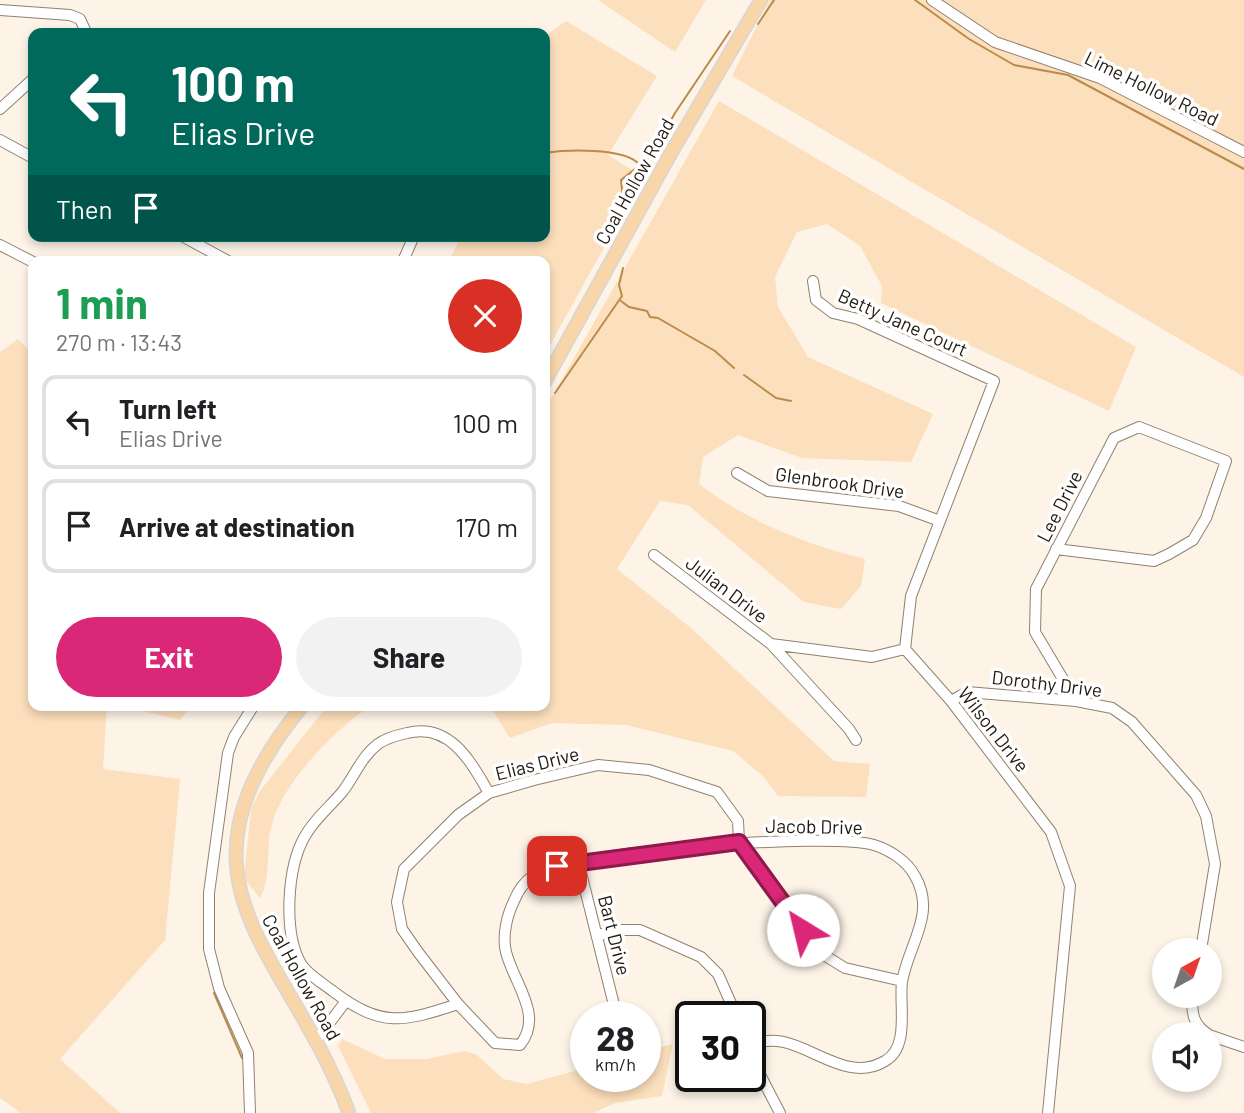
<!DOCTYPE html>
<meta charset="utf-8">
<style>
:root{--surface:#fff;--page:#f2f2f2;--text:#202124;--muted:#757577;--line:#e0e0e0;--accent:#db2777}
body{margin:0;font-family:Barlow,sans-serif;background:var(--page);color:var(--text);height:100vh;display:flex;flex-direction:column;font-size:26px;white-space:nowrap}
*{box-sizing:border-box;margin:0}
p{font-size:23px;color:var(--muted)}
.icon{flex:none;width:38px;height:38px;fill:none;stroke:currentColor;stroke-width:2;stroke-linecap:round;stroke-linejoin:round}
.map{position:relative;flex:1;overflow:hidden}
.sheet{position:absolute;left:28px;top:256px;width:522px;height:455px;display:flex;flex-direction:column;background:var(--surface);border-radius:14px;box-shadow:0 4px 10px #0003}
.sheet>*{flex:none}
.guide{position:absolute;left:28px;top:28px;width:522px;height:214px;border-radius:14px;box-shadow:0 4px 10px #0003;background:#00695c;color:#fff;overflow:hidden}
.needle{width:46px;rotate:40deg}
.controls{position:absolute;left:1152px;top:938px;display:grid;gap:14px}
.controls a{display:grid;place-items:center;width:70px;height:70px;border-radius:50%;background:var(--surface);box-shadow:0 4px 10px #0003;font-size:35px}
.speed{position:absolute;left:570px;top:1001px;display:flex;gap:14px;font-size:35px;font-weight:700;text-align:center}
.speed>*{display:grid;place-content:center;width:91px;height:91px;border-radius:50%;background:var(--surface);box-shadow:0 4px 10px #0003;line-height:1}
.speed small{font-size:18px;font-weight:400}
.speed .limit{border:4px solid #111;border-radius:10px;background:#fff;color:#111}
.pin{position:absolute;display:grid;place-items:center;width:60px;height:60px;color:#fff;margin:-30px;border-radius:14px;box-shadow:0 4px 10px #0006}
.me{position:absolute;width:77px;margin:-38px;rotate:324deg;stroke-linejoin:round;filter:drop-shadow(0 0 5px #0008)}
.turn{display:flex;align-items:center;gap:24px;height:147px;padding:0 28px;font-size:32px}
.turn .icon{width:91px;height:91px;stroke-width:2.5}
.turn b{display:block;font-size:49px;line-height:60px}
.then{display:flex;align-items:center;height:66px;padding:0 28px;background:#0003;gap:14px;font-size:26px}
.round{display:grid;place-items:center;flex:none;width:74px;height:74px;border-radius:37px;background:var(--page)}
.overview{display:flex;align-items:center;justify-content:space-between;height:119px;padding:0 28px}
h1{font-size:42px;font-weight:700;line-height:52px;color:#1e9e55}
.primary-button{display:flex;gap:14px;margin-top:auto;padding:14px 28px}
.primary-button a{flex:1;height:80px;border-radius:42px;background:var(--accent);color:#fff;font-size:28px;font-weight:700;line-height:80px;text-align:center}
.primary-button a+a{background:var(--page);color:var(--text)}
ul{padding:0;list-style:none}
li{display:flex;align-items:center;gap:21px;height:94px;margin:0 14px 10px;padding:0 14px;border:4px solid var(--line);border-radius:14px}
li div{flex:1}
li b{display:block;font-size:26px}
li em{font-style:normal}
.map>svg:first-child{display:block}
.green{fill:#fcdfbc}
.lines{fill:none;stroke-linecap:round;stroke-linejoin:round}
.stream{stroke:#bb8b4c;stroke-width:2}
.minor-casing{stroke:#91816f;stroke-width:12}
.major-casing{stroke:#d7d6d4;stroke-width:15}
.minor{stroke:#fff;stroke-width:10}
.major{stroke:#f8d6aa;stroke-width:12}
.route-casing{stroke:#8e194d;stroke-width:18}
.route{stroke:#db2777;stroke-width:12}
.labels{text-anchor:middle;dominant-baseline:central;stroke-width:7;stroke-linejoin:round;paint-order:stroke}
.street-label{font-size:19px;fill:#1f1911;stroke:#fff}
</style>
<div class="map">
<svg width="1244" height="1113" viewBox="0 0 1244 1113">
<rect width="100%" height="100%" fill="#fdf3e7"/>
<path class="green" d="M 598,0 L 706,0 L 675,52 Z
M 770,0 L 1244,0 L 1244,377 L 732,76 Z
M 566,21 L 657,76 L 608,155 L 643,177 L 544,356 L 544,261 L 449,261 L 461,236 L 544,236 L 544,37 Z
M 719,101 L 1136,347 L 1109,411 L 881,303 L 882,286 L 860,246 L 827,224 L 797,232 L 775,277 L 778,307 L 808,357 L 933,414 L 911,462 L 802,458 L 738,435 L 703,457 L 699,484 C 749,522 804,544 865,559 L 861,586 L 841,609 L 804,602 L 688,505 L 660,501 L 617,569 L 691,628 L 834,761 L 870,764 L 866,797 L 778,796 L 764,777 L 733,751 L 626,725 L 552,723 L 510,738 L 489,705 L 544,705 L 544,411 Z
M 18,339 L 33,355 L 33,705 L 107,705 L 103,769 L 180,779 L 165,940 L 60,1059 L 120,1113 L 21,1113 L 0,1098 L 0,352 Z
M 118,705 L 192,705 L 180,720 Z
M 328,705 L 372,705 C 336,728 283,782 272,824 C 265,847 272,877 260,898 L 244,878 L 251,809 L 260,791 Z
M 342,1039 L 385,1059 L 427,1059 L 464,1051 L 477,1055 L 503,1079 L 527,1084 L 586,1068 L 586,1076 L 646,1076 L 646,1051 L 673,1044 L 662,1096 L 615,1103 L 593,1113 L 371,1113 L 338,1046 Z"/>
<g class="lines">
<path class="stream" d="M 915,0 L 969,39 L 1014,65 L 1068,75 L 1244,169
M 758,24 L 774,0
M 544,153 C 565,150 623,147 639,164
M 625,219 L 621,180 L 650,157 L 675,113 L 730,31
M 621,301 L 629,307 L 647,311 L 650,317 L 658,318 L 715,351 L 734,368
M 744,375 L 776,398 L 791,401
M 555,393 L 622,296 L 619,285 L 623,268
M 544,410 L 547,405
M 214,993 L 242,1058"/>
<g class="minor-casing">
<path id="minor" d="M 932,0 L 995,42 L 1100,78 L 1244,152
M 0,10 L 70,15 L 80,19 L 86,32
M 0,109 L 33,79
M 0,140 L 33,158
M 182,236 L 228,261
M 0,245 L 33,262
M 403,261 L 414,236
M 813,281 L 816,300 L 833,313 L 858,319 L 994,381 L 911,596 L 905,649 L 951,701 L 1051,832 L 1070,886 L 1048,1113
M 737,473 L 768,491 L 899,506 L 940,521
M 1056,549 L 1154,561 L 1169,554 L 1193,540 L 1206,518 L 1226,461 L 1139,427 L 1114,438 L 1036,589 L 1035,632 L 1076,701
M 654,555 L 771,644 L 872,657 L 905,649
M 771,644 L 849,729 L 856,740
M 951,701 L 967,692 L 1076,701 L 1112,708 L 1132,722 L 1196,795 L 1206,816 L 1215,864 L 1201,950
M 739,842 L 738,821 L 717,792 L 649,770 L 598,765 L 534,780 L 489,793 L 458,815 L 404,869 L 397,902 L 402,929 L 418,952 L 458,1004 L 495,1043 L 520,1045 C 544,1015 514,984 506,952 C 502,936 507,915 514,901 C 518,891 524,882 533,876 C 568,851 830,832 874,845 C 890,850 907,861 915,876 C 937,914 908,945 902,982 C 899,1006 910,1047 885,1061 C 839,1089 795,1022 751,1046
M 739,842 L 819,952 L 845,968 L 902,981
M 578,861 L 617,1017
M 598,935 L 622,930 L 640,930 L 701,957 L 718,974 L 737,1017
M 1193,996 C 1191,1012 1193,1025 1208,1034
M 458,1004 C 403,1022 382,1028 334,992 C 324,984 308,975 301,964 C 283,932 287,867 305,836 C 315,818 331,806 343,791 C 355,775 362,756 378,744 C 386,738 398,735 407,733 C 450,722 471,762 489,793
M 1209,1035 L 1244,1047
M 315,1042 L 346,1001
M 751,1048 L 756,1067 L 780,1113
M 250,1113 L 248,1053 L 219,988 L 209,949 L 209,893 L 228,753 L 234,737 L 254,705"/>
</g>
<g class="major-casing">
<path id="major" d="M 544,383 L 671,153 L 761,0
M 303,705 C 156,885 288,948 349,1113"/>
</g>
<use href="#minor" class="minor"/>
<use href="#major" class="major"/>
</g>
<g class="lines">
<g class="route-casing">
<path id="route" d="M 557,866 L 739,842 L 803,930"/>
</g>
<use href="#route" class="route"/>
</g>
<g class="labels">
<g class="street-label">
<text transform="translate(1152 88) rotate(26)">Lime Hollow Road</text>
<text transform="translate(634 181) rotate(-61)">Coal Hollow Road</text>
<text transform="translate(903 322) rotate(24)">Betty Jane Court</text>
<text transform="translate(840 482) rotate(8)">Glenbrook Drive</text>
<text transform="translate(1059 506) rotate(-63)">Lee Drive</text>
<text transform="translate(727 589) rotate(37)">Julian Drive</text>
<text transform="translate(1047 683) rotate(7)">Dorothy Drive</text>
<text transform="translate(994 729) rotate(52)">Wilson Drive</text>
<text transform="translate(537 763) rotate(-14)">Elias Drive</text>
<text transform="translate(814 826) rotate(1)">Jacob Drive</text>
<text transform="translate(615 935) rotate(76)">Bart Drive</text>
<text transform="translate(302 977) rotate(61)">Coal Hollow Road</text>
</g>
</g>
</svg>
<div class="controls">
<a><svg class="needle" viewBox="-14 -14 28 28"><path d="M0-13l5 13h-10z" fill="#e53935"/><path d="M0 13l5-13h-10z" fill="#757577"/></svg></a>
<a><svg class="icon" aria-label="sound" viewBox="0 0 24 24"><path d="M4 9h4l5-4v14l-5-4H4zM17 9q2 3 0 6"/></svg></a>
</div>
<div class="speed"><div>28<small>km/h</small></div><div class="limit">30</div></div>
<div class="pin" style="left:557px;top:866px;background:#d93025"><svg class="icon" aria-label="arrive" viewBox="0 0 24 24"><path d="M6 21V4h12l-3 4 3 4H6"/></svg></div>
<svg class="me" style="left:803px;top:930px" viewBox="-20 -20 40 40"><circle r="19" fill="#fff"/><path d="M0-13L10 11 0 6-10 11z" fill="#db2777"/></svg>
<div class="guide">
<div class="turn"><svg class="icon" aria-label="left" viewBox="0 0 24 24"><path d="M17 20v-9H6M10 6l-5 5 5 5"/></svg><div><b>100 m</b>Elias Drive</div></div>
<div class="then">Then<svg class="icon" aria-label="arrive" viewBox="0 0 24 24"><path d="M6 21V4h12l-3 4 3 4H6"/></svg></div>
</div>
<section class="sheet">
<div class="overview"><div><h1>1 min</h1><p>270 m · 13:43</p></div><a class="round" style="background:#d93025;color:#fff"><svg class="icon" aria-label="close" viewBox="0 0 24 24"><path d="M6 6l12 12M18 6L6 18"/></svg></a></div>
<ul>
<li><svg class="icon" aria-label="left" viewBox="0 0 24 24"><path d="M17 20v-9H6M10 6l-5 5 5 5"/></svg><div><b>Turn left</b><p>Elias Drive</p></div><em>100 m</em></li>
<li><svg class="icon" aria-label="arrive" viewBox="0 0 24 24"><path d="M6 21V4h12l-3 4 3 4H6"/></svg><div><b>Arrive at destination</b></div><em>170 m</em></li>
</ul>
<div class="primary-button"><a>Exit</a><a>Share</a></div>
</section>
</div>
